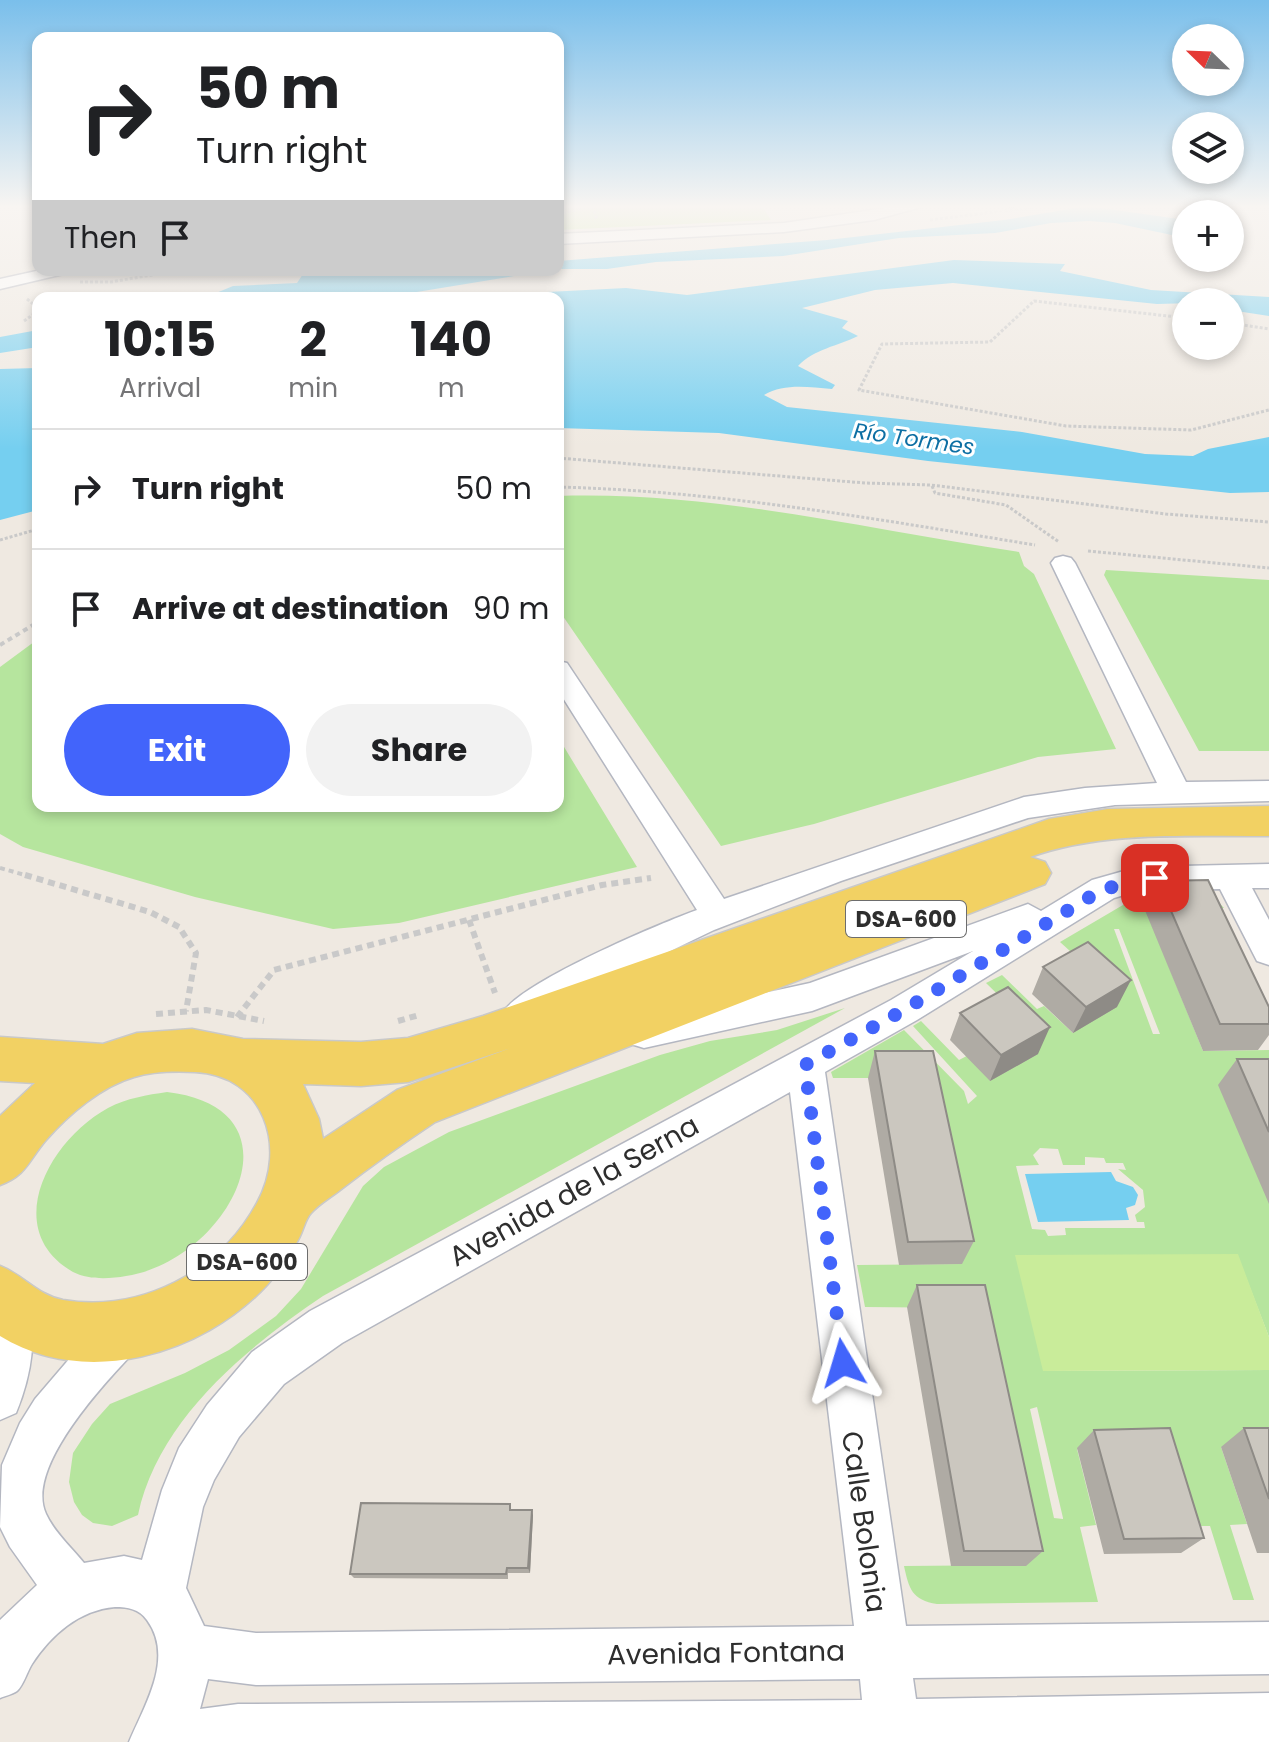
<!DOCTYPE html>
<meta charset="utf-8">
<style>
:root{--surface:#fff;--page:#f2f2f2;--text:#202124;--muted:#757577;--line:#e0e0e0;--accent:#4264fb}
body{margin:0;font-family:Poppins,sans-serif;background:var(--page);color:var(--text);height:100vh;display:flex;flex-direction:column;font-size:30px;white-space:nowrap}
*{box-sizing:border-box;margin:0}
p{font-size:26px;color:var(--muted)}
.icon{flex:none;width:44px;height:44px;fill:none;stroke:currentColor;stroke-width:2;stroke-linecap:round;stroke-linejoin:round}
.map{position:relative;flex:1;overflow:hidden}
.side{position:absolute;left:32px;top:292px;width:532px;height:520px;display:flex;flex-direction:column;background:var(--surface);border-radius:16px;box-shadow:0 4px 12px #0003}
.side>*{flex:none}
.banner{position:absolute;left:32px;top:32px;width:532px;height:244px;border-radius:16px;box-shadow:0 4px 12px #0003;background:#fff;color:var(--text);overflow:hidden}
.needle{width:52px;rotate:293deg}
.controls{position:absolute;left:1172px;top:24px;display:grid;gap:16px}
.controls a{display:grid;place-items:center;width:72px;height:72px;border-radius:50%;background:var(--surface);box-shadow:0 4px 12px #0003;font-size:40px}
.pin{position:absolute;display:grid;place-items:center;width:68px;height:68px;color:#fff;margin:-34px;border-radius:16px;box-shadow:0 4px 12px #0006}
.me{position:absolute;width:88px;margin:-44px;rotate:353deg;stroke-linejoin:round;filter:drop-shadow(0 0 6px #0008)}
.turn{display:flex;align-items:center;gap:28px;height:168px;padding:0 32px;font-size:36px}
.turn .icon{width:104px;height:104px;stroke-width:2.5}
.turn b{display:block;font-size:56px;line-height:68px}
.then{display:flex;align-items:center;height:76px;padding:0 32px;background:#0003;gap:16px;font-size:30px}
.eta{display:flex;justify-content:space-evenly;align-items:center;height:136px;text-align:center}
.eta b{font-size:48px;font-weight:700;line-height:56px}
.primary-button{display:flex;gap:16px;margin-top:auto;padding:16px 32px}
.primary-button a{flex:1;height:92px;border-radius:48px;background:var(--accent);color:#fff;font-size:32px;font-weight:700;line-height:92px;text-align:center}
.primary-button a+a{background:var(--page);color:var(--text)}
ul{padding:0;list-style:none}
li{display:flex;align-items:center;gap:24px;height:120px;padding:0 32px;border-top:2px solid var(--line)}
li div{flex:1}
li b{display:block;font-size:30px}
li em{font-style:normal}
.map>svg:first-child{display:block}
.green{fill:#b6e59e;fill-rule:evenodd}
.pitch{fill:#c9ec9a}
.water{fill:#75cff0}
.lines{fill:none;stroke-linecap:round;stroke-linejoin:round}
.minor-casing{stroke:#b4b7c1;stroke-width:3}
.primary-casing{stroke:#c9c9c9;stroke-width:3}
.path-far2{stroke:#c9c9c9;stroke-width:3;stroke-dasharray:3 2;stroke-linecap:butt}
.path-far1{stroke:#c9c9c9;stroke-width:4;stroke-dasharray:5 4;stroke-linecap:butt}
.path{stroke:#c9c9c9;stroke-width:6;stroke-dasharray:7 5;stroke-linecap:butt}
.minor{fill:#fff;fill-rule:evenodd}
.primary{fill:#f2d163;fill-rule:evenodd}
.wall{fill:#afaba4}
.shaded-wall{fill:#8e8b86}
.building{fill:#cbc7bf;stroke:#8e8b86;stroke-width:2}
.route{stroke:#4264fb;stroke-width:14;stroke-dasharray:0 25.2}
.labels{text-anchor:middle;dominant-baseline:central;stroke-width:6;stroke-linejoin:round;paint-order:stroke}
.far-water-label{font-size:22px;font-style:italic;fill:#0d6fa3;stroke:#fff}
.shield{fill:#fff;stroke:#6d6d6d;stroke-width:2}
.shield-label{font-size:22px;font-weight:bold;fill:#2e2e2e}
.near-street-label{font-size:28px;fill:#2e2e2e;stroke:#fff}
</style>
<div class="map">
<svg width="1269" height="1742" viewBox="0 0 1269 1742">
<rect width="100%" height="100%" fill="#efe9e1"/>
<path class="green" d="M 558,496 C 713,491 866,529 1019,552 L 1024,566 L 1034,574 L 1116,749 L 1038,757 L 814,824 L 721,846 L 558,609 Z
M 1106,570 L 1269,580 L 1269,751 L 1199,751 L 1104,575 Z
M 38,639 L 38,806 L 558,806 L 558,737 L 637,867 L 399,923 L 333,929 L 195,897 L 23,847 L 0,834 L 0,667 Z
M 1152,892 L 1210,893 L 1224,908 L 1145,908 L 1203,1051 L 1269,1050 L 1269,1337 L 1237,1254 L 1044,1371 L 1269,1370 L 1269,1446 L 1221,1447 L 1247,1524 L 1230,1525 L 1254,1600 L 1233,1600 L 1210,1526 L 1173,1526 L 1077,1449 L 1096,1525 L 1080,1527 L 1098,1602 L 937,1604 C 912,1600 909,1589 904,1566 L 1026,1565 L 973,1308 L 865,1307 L 857,1265 L 962,1264 L 924,1078 L 833,1078 L 831,1072 L 904,1030 L 964,1091 L 968,1104 L 977,1096 L 913,1026 L 921,1021 L 959,1060 L 1028,1024 L 986,983 L 1002,975 L 1037,1009 L 1044,1006 L 1073,1033 L 1103,981 L 1060,942 L 1140,895 ZM 1114,929 L 1119,929 L 1160,1034 L 1153,1034 ZM 1040,1148 L 1058,1149 L 1063,1165 L 1085,1165 L 1085,1157 L 1104,1158 L 1106,1163 L 1123,1163 L 1126,1170 L 1118,1169 L 1143,1190 L 1145,1207 L 1135,1215 L 1137,1222 L 1144,1222 L 1145,1228 L 1065,1228 L 1066,1235 L 1048,1236 L 1045,1230 L 1032,1229 L 1016,1166 L 1039,1165 L 1033,1155 ZM 1037,1407 L 1063,1518 L 1063,1519 L 1054,1518 L 1030,1409 Z
M 845,1008 L 323,1296 C 246,1348 158,1420 138,1515 L 112,1526 L 93,1523 L 82,1515 L 74,1502 L 69,1482 L 73,1453 L 92,1424 L 110,1404 L 185,1373 L 229,1350 L 276,1316 L 301,1289 L 363,1186 L 384,1167 L 449,1132 L 660,1055 L 710,1041 L 777,1030 Z
M 167,1092 C 309,1109 228,1261 126,1276 C 109,1279 89,1280 73,1272 C 0,1230 49,1140 108,1108 C 127,1098 147,1095 167,1092 Z"/>
<path class="pitch" d="M 558,206 L 762,206 L 771,220 L 558,230 Z
M 1238,1254 L 1269,1337 L 1269,1370 L 1043,1371 L 1015,1255 Z"/>
<path class="water" d="M 1087,206 L 1186,220 L 1186,238 L 1115,223 L 1089,221 L 1051,223 L 995,233 L 899,238 L 783,256 L 656,262 L 607,269 L 558,269 L 558,261 L 827,240 L 1004,220 Z
M 954,260 L 1065,264 L 1060,271 L 1151,290 L 1269,297 L 1269,316 L 1230,310 L 1230,302 L 1157,304 L 953,283 L 875,290 L 802,308 L 848,321 L 842,328 L 858,336 C 838,346 814,349 798,366 L 835,385 L 832,389 C 808,387 784,383 764,395 L 787,407 L 1022,432 L 1145,454 L 1193,456 L 1208,449 L 1269,437 L 1269,492 L 1230,493 L 928,461 L 719,433 L 558,428 L 558,298 L 509,298 L 547,292 L 626,288 L 687,295 Z
M 409,270 L 551,270 L 380,298 L 204,298 L 233,286 L 297,283 L 303,274 Z
M 38,330 L 38,347 L 0,353 L 0,337 Z
M 38,368 L 38,510 L 0,520 L 0,369 Z
M 1111,1172 L 1116,1181 L 1133,1187 L 1138,1195 L 1135,1205 L 1126,1208 L 1129,1220 L 1038,1222 L 1025,1174 Z"/>
<g class="lines">
<g class="minor-casing">
<path id="minor" d="M 899,206 L 925,206 L 874,220 L 784,232 L 558,244 L 558,234 L 784,223 Z
M 41,270 L 70,270 L 68,273 L 0,289 L 0,279 Z
M 1063,556 L 1071,558 L 1075,563 L 1186,782 L 1269,781 L 1269,801 L 1115,805 L 1028,818 L 841,881 L 714,930 L 591,989 L 533,1024 L 520,1029 L 507,1024 L 502,1014 C 518,983 659,924 697,910 L 558,690 L 558,661 L 567,663 L 724,899 L 1024,797 L 1085,788 L 1157,783 L 1051,563 L 1055,558 Z
M 1269,864 L 1269,888 L 1252,888 L 1269,920 L 1269,965 L 1257,961 L 1220,889 L 1138,891 L 1114,898 L 917,1020 L 825,1072 L 906,1626 L 1269,1622 L 1269,1674 L 913,1678 L 916,1699 L 1269,1693 L 1269,1742 L 129,1742 C 144,1706 175,1658 147,1620 C 139,1609 128,1607 115,1607 C 79,1610 51,1635 32,1664 C 27,1672 23,1686 17,1691 C 13,1694 5,1696 0,1698 L 0,1620 L 37,1585 L 10,1547 L 0,1527 L 2,1465 L 20,1423 L 35,1399 L 106,1316 L 122,1310 L 138,1316 L 144,1332 L 138,1348 C 108,1379 24,1467 46,1514 C 54,1532 72,1548 84,1563 L 124,1556 L 142,1560 L 162,1490 L 179,1448 L 207,1405 L 252,1352 L 310,1311 L 891,1000 L 973,951 L 812,1011 L 644,1048 L 631,1044 L 626,1033 L 631,1022 L 810,983 L 1028,904 L 1041,911 L 1092,880 L 1138,867 ZM 790,1092 L 854,1626 L 256,1633 L 204,1626 L 186,1588 L 203,1507 L 214,1480 L 239,1437 L 284,1384 L 342,1343 ZM 208,1679 L 256,1685 L 860,1679 L 862,1700 L 238,1704 L 200,1709 Z
M 9,1286 L 24,1293 C 40,1330 31,1377 16,1413 L 0,1420 L 0,1290 Z"/>
</g>
<g class="primary-casing">
<path id="primary" d="M 1269,806 L 1269,836 C 1190,837 1105,830 1030,857 L 1045,862 L 1051,873 L 1045,884 L 435,1122 C 402,1144 371,1166 340,1190 C 331,1197 319,1204 311,1213 C 305,1219 303,1232 298,1240 C 289,1256 280,1271 267,1285 C 202,1355 85,1389 0,1336 L 0,1266 C 25,1276 37,1295 63,1300 C 140,1313 220,1272 257,1203 C 288,1147 264,1075 195,1072 C 175,1071 154,1071 134,1077 C 102,1086 69,1114 46,1140 C 28,1161 27,1175 0,1185 L 0,1116 L 35,1083 L 0,1081 L 0,1037 L 103,1044 L 137,1033 L 192,1029 L 243,1039 L 361,1042 L 408,1038 L 483,1016 L 1049,819 L 1108,809 ZM 511,1048 L 397,1090 L 323,1139 L 319,1119 L 303,1084 L 361,1086 L 408,1082 Z"/>
</g>
<path class="path-far2" d="M 593,206 L 597,220
M 668,206 L 675,206
M 558,211 L 572,206
M 558,214 L 581,209 L 580,206
M 930,220 L 1042,206
M 80,282 L 111,282 L 181,270
M 27,299 L 38,308
M 1186,318 L 1034,301 L 990,342 L 882,344 L 859,390 L 1066,426 L 1191,430 L 1269,410
M 24,321 L 38,311
M 1230,323 L 1269,329
M 558,458 L 865,483 L 931,485 L 1166,514 L 1269,522
M 932,486 L 935,493 L 1006,505 L 1059,542
M 558,487 C 719,491 876,519 1035,545
M 0,540 L 38,529
M 1088,551 L 1269,568"/>
<path class="path-far1" d="M 0,645 L 38,622
M 0,868 L 32,877"/>
<path class="path" d="M 25,875 L 150,912 L 179,927 L 196,953 L 186,1011
M 469,920 L 495,993
M 156,1014 L 206,1010 L 264,1021
M 237,1017 L 274,970 L 602,885 L 651,878
M 398,1021 L 419,1015"/>
<use href="#minor" class="minor"/>
<use href="#primary" class="primary"/>
</g>
<path class="wall" d="M 1158,881 L 1269,1007 L 1269,1035 L 1258,1050 L 1203,1051 L 1144,908 Z
M 1043,967 L 1117,1007 L 1073,1033 L 1032,994 Z
M 960,1013 L 1038,1054 L 990,1081 L 950,1040 Z
M 875,1051 L 974,1241 L 962,1264 L 899,1265 L 868,1078 Z
M 1237,1059 L 1269,1059 L 1269,1204 L 1218,1085 Z
M 917,1285 L 1043,1551 L 1026,1566 L 951,1566 L 907,1307 Z
M 1244,1428 L 1269,1428 L 1269,1553 L 1257,1553 L 1221,1447 Z
M 1094,1430 L 1204,1538 L 1181,1553 L 1104,1554 L 1077,1448 Z
M 533,1515 L 530,1573 L 508,1573 L 508,1579 L 354,1578 L 350,1574 Z"/>
<path class="shaded-wall" d="M 1008,206 L 1028,206 L 1008,209 Z
M 1131,980 L 1117,1007 L 1073,1033 L 1086,1007 Z
M 1050,1027 L 1038,1054 L 990,1081 L 1001,1055 Z
M 532,1510 L 533,1515 L 530,1573 L 528,1568 Z"/>
<path class="building" d="M 1208,880 L 1269,1007 L 1269,1024 L 1220,1024 L 1158,881 Z
M 1088,942 L 1131,980 L 1086,1007 L 1043,967 Z
M 1008,987 L 1050,1027 L 1001,1055 L 960,1013 Z
M 875,1051 L 933,1051 L 974,1241 L 908,1242 Z
M 1237,1059 L 1269,1059 L 1269,1132 Z
M 917,1285 L 985,1285 L 1043,1551 L 964,1551 Z
M 1170,1428 L 1204,1538 L 1124,1539 L 1094,1430 Z
M 1244,1428 L 1269,1428 L 1269,1499 Z
M 361,1503 L 510,1504 L 510,1510 L 532,1510 L 528,1568 L 507,1568 L 506,1574 L 350,1574 Z"/>
<linearGradient id="sky" x2="0" y2="1"><stop stop-color="#7abfeb"/><stop offset="0.46" stop-color="#f8f5f2"/><stop offset="1" stop-color="#f8f5f2" stop-opacity="0"/></linearGradient>
<rect width="1269" height="449" fill="url(#sky)"/>
<g class="lines">
<path class="route" d="M 843,1363 L 805,1065 L 904,1010 L 1103,889 L 1155,878"/>
</g>
<g class="labels">
<g class="far-water-label">
<text transform="translate(914 439) rotate(8)">Río Tormes</text>
</g>
<g class="shield">
<rect x="846" y="901" width="120" height="36" rx="6"/>
<rect x="187" y="1244" width="120" height="36" rx="6"/>
</g>
<g class="shield-label">
<text x="906" y="919">DSA-600</text>
<text x="247" y="1262">DSA-600</text>
</g>
<g class="near-street-label">
<text transform="translate(574 1191) rotate(-29)">Avenida de la Serna</text>
<text transform="translate(864 1522) rotate(82)">Calle Bolonia</text>
<text transform="translate(726 1653) rotate(-1)">Avenida Fontana</text>
</g>
</g>
</svg>
<div class="controls">
<a><svg class="needle" viewBox="-14 -14 28 28"><path d="M0-13l5 13h-10z" fill="#e53935"/><path d="M0 13l5-13h-10z" fill="#757577"/></svg></a>
<a><svg class="icon" aria-label="layers" viewBox="0 0 24 24"><path d="M12 4l9 5-9 5-9-5zM3 14l9 5 9-5"/></svg></a>
<a>+</a>
<a>−</a>
</div>
<div class="pin" style="left:1155px;top:878px;background:#d93025"><svg class="icon" aria-label="arrive" viewBox="0 0 24 24"><path d="M6 21V4h12l-3 4 3 4H6"/></svg></div>
<svg class="me" style="left:843px;top:1363px" viewBox="-20 -20 40 40"><path d="M0-17L14 15 0 8-14 15z" fill="#4264fb" stroke="#fff" stroke-width="4"/></svg>
<div class="banner">
<div class="turn"><svg class="icon" aria-label="right" viewBox="0 0 24 24"><path d="M7 20v-9h11M14 6l5 5-5 5"/></svg><div><b>50 m</b>Turn right</div></div>
<div class="then">Then<svg class="icon" aria-label="arrive" viewBox="0 0 24 24"><path d="M6 21V4h12l-3 4 3 4H6"/></svg></div>
</div>
<section class="side">
<div class="eta">
<div><b>10:15</b><p>Arrival</p></div>
<div><b>2</b><p>min</p></div>
<div><b>140</b><p>m</p></div>
</div>
<ul>
<li><svg class="icon" aria-label="right" viewBox="0 0 24 24"><path d="M7 20v-9h11M14 6l5 5-5 5"/></svg><div><b>Turn right</b></div><em>50 m</em></li>
<li><svg class="icon" aria-label="arrive" viewBox="0 0 24 24"><path d="M6 21V4h12l-3 4 3 4H6"/></svg><div><b>Arrive at destination</b></div><em>90 m</em></li>
</ul>
<div class="primary-button"><a>Exit</a><a>Share</a></div>
</section>
</div>
